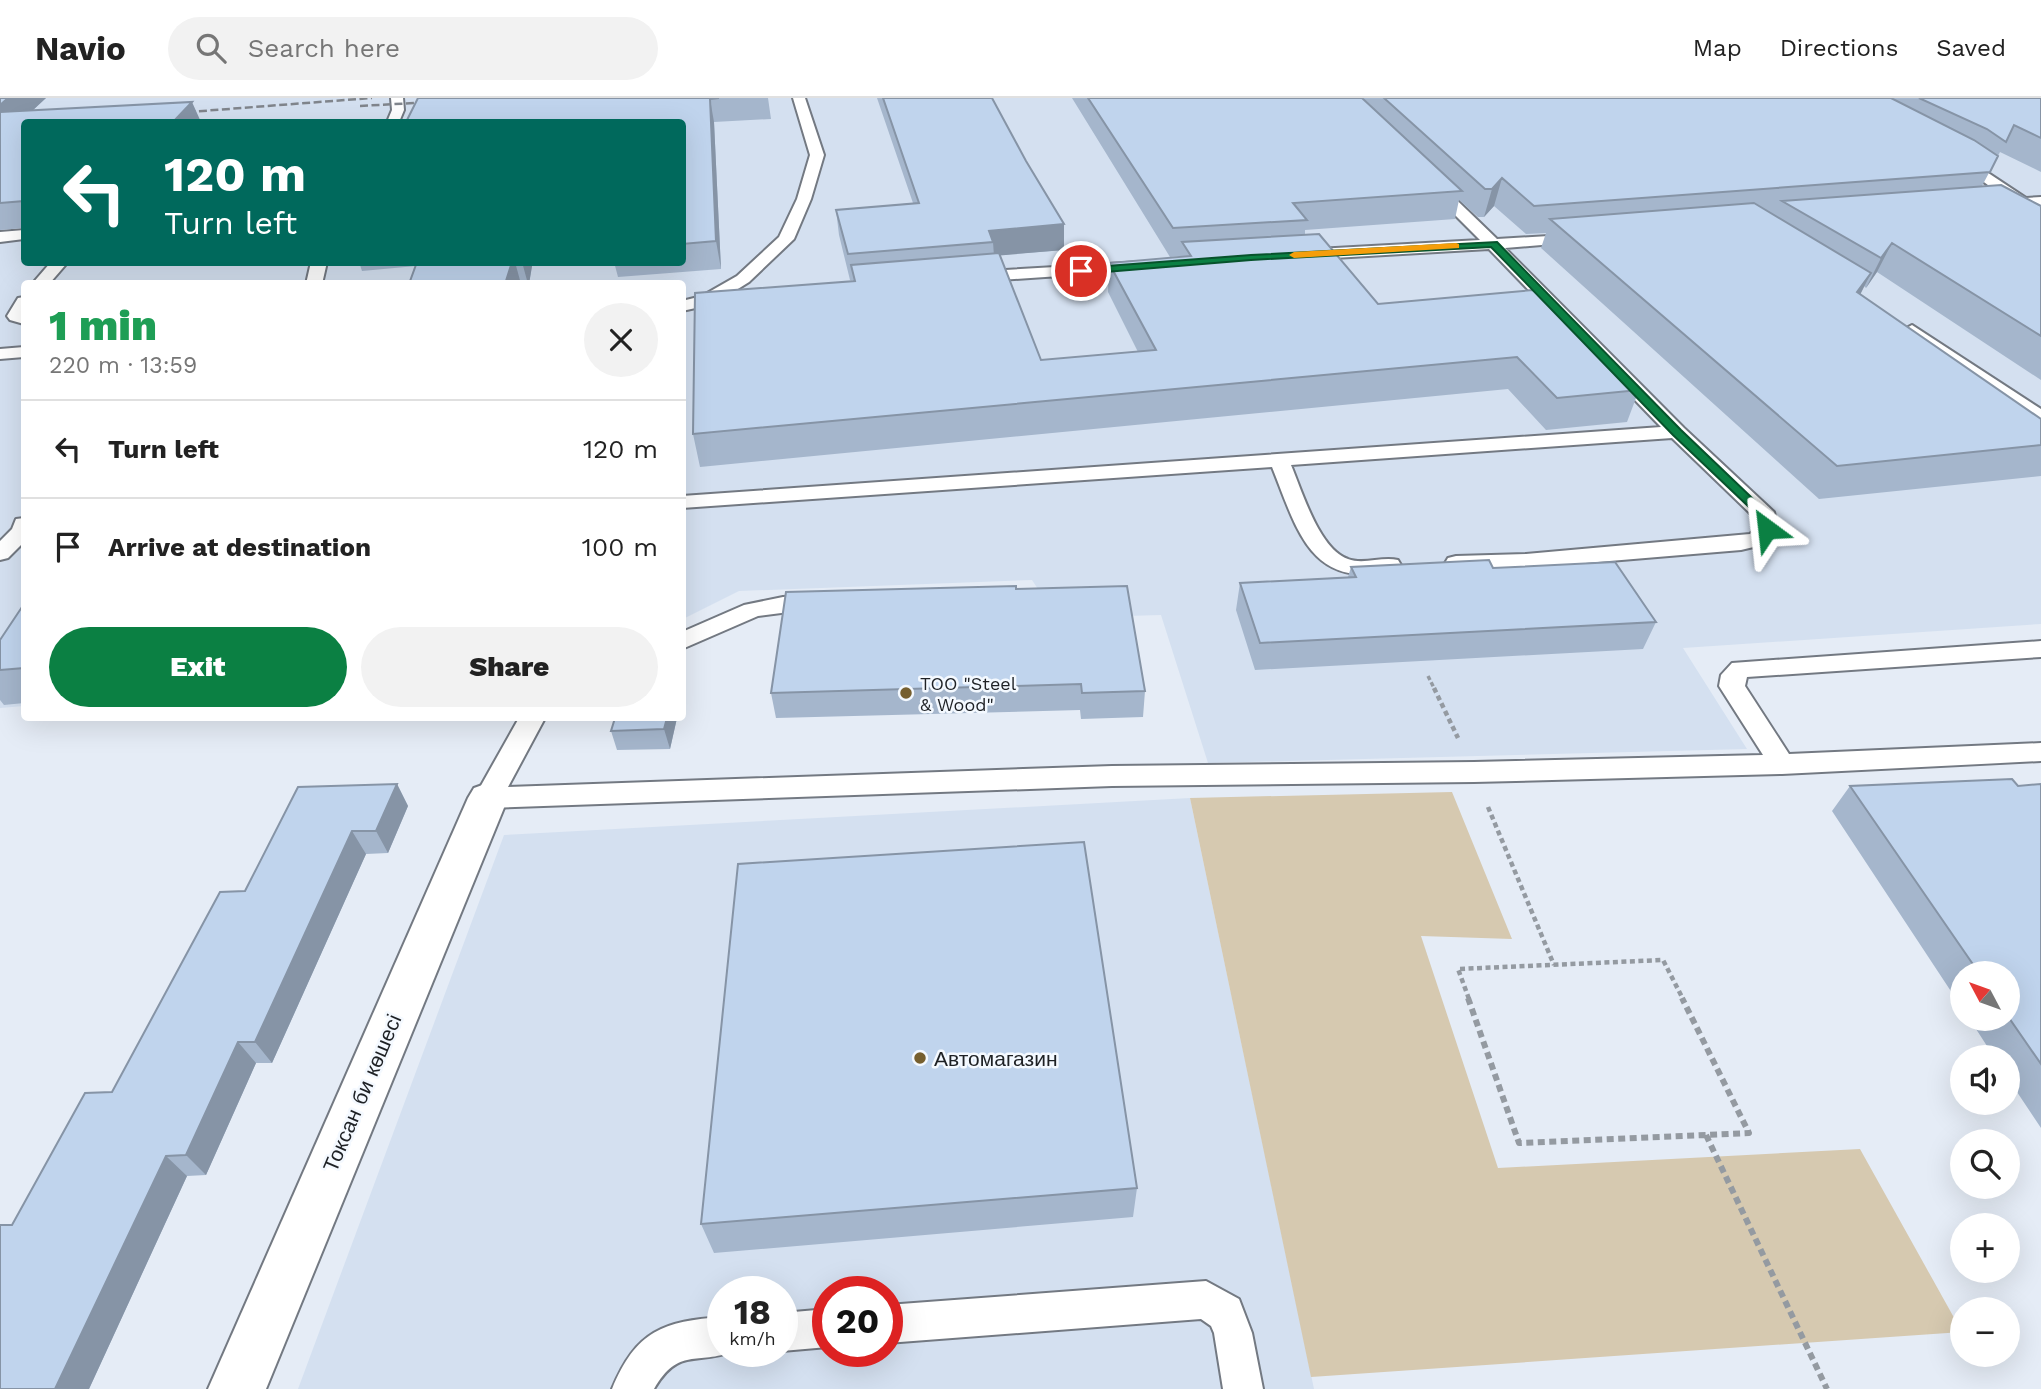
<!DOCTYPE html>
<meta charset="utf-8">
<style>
:root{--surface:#fff;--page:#f2f2f2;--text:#222;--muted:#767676;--line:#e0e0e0;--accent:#0b8043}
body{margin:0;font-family:"Work Sans",sans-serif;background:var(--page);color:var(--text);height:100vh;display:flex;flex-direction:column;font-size:26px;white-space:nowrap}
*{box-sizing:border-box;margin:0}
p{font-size:23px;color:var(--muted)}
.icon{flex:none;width:38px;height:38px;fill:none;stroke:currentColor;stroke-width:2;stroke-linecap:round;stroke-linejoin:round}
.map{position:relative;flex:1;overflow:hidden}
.side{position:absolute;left:21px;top:182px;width:665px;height:441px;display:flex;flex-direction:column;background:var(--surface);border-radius:7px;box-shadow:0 7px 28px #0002}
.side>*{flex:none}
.banner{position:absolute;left:21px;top:21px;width:665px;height:147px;border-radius:7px;box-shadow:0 7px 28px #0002;background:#00695c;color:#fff;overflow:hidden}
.needle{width:46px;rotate:311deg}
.tools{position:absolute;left:1950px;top:863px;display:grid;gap:14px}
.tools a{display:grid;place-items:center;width:70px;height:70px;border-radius:50%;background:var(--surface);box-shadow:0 7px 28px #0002;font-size:35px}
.speed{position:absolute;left:707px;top:1178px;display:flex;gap:14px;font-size:35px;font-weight:700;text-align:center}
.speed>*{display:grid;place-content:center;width:91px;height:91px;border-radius:50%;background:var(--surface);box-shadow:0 7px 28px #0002;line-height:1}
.speed small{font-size:18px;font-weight:400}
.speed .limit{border:10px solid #d22;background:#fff;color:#111}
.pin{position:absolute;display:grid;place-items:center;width:60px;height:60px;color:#fff;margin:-30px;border:4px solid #fff;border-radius:50%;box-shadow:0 2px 7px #0007}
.me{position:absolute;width:77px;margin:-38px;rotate:330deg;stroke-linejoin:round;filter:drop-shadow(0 0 5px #0008)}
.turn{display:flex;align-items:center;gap:24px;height:147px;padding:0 28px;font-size:32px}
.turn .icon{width:91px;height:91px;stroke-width:2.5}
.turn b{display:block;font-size:49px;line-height:60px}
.round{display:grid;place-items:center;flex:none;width:74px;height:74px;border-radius:37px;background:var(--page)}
.summary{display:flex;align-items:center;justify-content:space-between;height:119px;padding:0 28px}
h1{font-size:42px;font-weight:800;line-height:52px;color:#1e9e55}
.button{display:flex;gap:14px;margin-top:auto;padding:14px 28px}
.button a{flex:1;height:80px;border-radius:42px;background:var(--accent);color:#fff;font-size:28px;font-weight:800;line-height:80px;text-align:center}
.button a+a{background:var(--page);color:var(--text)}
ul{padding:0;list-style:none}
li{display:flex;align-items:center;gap:21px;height:98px;padding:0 28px;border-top:2px solid var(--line)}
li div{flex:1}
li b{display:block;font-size:26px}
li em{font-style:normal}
header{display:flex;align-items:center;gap:42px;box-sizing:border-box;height:98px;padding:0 35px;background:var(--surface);border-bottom:2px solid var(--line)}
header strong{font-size:33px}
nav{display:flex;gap:38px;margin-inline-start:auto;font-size:24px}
.search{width:490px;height:63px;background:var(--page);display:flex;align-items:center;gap:18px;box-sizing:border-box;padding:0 24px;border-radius:38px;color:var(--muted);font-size:26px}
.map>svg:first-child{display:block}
.built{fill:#d4e0f0;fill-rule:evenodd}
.green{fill:#d6c9b0}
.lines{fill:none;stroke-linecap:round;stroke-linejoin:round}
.service-casing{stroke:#737982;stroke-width:4}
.minor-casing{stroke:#737982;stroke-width:4}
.path-far2{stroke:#949aa1;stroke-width:3.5;stroke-dasharray:4.5 2.5;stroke-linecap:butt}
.path-far1{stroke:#949aa1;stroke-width:4.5;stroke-dasharray:5 3.5;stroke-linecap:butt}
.path{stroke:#949aa1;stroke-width:6;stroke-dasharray:7 4.5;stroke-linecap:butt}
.service{fill:#fff;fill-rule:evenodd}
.minor{fill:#fff;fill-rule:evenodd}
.rail{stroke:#80858c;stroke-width:2.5;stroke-dasharray:8 3.5;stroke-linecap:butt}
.wall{fill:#a5b6cc}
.shaded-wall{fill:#8694a6}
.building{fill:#c0d4ed;stroke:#8694a6;stroke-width:2}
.route{fill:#0b8043;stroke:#07532c;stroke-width:2}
.slow{fill:#f59e0b}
.poi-dot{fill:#765f2f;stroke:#f4f9ff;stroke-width:2.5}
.labels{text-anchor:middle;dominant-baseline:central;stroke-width:5;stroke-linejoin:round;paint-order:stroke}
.poi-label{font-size:18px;fill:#1e2125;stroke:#f4f9ff;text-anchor:start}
.near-poi-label{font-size:21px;fill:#1e2125;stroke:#f4f9ff;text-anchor:start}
.near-street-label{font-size:21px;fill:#1e2125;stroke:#f4f9ff}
</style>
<header>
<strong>Navio</strong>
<div class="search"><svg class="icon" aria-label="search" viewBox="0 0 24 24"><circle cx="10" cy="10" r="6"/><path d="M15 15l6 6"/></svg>Search here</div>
<nav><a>Map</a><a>Directions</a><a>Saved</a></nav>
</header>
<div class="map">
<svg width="2041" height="1291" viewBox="0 0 2041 1291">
<rect width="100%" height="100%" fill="#e5ecf6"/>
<path class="built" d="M 0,0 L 2041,0 L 2041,526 L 1683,550 L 1747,651 L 1208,665 L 1161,517 L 1057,520 L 1032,482 L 739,493 L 683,521 L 682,186 L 24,186 L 24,608 L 0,610 ZM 24,24 L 682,24 L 682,164 L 24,164 Z
M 1190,700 L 1314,1291 L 298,1291 L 504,737 ZM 723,1194 L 782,1194 L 782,1253 L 723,1253 ZM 828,1194 L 887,1194 L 887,1253 L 828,1253 Z"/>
<path class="green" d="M 1452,694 L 1512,841 L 1421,838 L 1498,1070 L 1860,1051 L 1962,1234 L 1311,1279 L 1190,700 Z"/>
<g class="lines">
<g class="service-casing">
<path id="service" d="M 391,0 L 403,0 L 404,12 L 399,24 L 387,24 L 392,12 Z
M 793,0 L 805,0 L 824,57 L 811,101 L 794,141 L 749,184 L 714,206 L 682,213 L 682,203 L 702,198 L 737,178 L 779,139 L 797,101 L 810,57 Z
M 1958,55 L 2026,100 L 2041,99 L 2041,107 L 2026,111 L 1994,110 L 1992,107 L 1994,104 L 2009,102 L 1953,62 L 1951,59 Z
M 1432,82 L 1437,83 L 1497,141 L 1582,136 L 1585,139 L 1577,144 L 1505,150 L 1684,330 L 1774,414 L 1778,431 L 1766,446 L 1741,452 L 1526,470 L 1456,472 L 1448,470 L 1445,465 L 1448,460 L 1456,458 L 1526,456 L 1750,436 L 1756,430 L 1755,420 L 1672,340 L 1291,367 C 1302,393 1319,451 1348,461 C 1364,467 1382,458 1398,462 L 1401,467 L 1398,472 C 1311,494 1298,434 1272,369 L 682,410 L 682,398 L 1661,329 L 1489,151 L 1299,162 L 1291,157 L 1299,152 L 1480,142 L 1427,89 L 1427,83 Z
M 24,132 L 24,141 L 0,144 L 0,134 Z
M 51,164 L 68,164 L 49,186 L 32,186 Z
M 311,164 L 327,164 L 322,186 L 306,186 Z
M 1142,164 L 1148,166 L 1150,169 L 1148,172 L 971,184 L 963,179 L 971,174 Z
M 24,199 L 24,226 L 10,222 L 7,218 L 18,200 Z
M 1912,227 L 2041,311 L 2041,326 L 2034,324 L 1906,236 L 1903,232 Z
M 24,249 L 24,259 L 0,261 L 0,251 Z
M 24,420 L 24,444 L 8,460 L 0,462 L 0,443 L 12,431 L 16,421 Z
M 820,497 L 828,499 L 832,504 L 828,509 L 758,518 L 682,551 L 682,534 L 744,507 L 783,499 Z
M 2041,543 L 2041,559 L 1747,579 L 1745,588 L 1789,656 L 2041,645 L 2041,663 L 1782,676 L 1474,684 L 1112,688 L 488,710 L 478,707 L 474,700 L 519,620 L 545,620 L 508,689 L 1112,668 L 1474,664 L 1763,657 L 1719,588 L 1721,577 L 1732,565 Z
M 1206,1183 L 1239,1201 L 1252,1235 L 1263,1291 L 1223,1291 L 1214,1235 L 1211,1228 L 1201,1221 L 887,1245 L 887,1207 Z
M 828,1211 L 828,1249 L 782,1253 L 781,1253 L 782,1215 Z
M 723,1219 L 723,1253 L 734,1253 C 697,1268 679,1248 654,1291 L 612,1291 C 636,1233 663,1223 723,1219 Z"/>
</g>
<g class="minor-casing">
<path id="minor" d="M 488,685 L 502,690 L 508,700 L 266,1291 L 208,1291 L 468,700 L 474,690 Z"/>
</g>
<path class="path-far2" d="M 1428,578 L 1435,592"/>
<path class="path-far1" d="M 1434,590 L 1458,640
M 1488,709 L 1554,867
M 1469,901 L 1458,871 L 1663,862 L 1683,901"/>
<path class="path" d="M 1468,900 L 1519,1045 L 1749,1035 L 1682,900
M 1706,1037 L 1827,1291"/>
<use href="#service" class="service"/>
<use href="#minor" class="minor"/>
<path class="rail" d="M 360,8 L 433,4
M 176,15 L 372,0"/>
</g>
<path class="wall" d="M 0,0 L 46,0 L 32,13 L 24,24 L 24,130 L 0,132 Z
M 418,0 L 768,0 L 771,21 L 714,24 L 721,171 L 618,179 L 614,164 L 682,164 L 682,24 Z
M 877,0 L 992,0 L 1026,63 L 1064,126 L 1064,152 L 1000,157 L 1041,262 L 1138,254 L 1108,194 L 1109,165 L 1180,159 L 1180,158 L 1170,159 L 1072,0 L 2041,0 L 2041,74 L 2000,54 L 1982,88 L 2041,108 L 2041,282 L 1877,174 L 1866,190 L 1864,188 L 1860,196 L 2041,321 L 2041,378 L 1819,401 L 1541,150 L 1546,135 L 1526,136 L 1494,108 L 1484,119 L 1478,119 L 1459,102 L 1455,121 L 1305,132 L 1305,137 L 1378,206 L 1639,292 L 1627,324 L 1546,332 L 1508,291 L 700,369 L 693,336 L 853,183 L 853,182 L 850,182 L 839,137 L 836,112 L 913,105 Z
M 359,164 L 575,164 L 532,168 L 529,186 L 409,186 L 416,168 L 362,173 Z
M 1351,469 L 1656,524 L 1643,551 L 1255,572 L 1236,512 L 1240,485 L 1348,479 Z
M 1016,491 L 1145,593 L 1143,619 L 1081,621 L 1080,612 L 776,620 L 771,595 Z
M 24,506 L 24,605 L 4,607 L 0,602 L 0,542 Z
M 677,620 L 670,651 L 617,652 L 611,633 Z
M 397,686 L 408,708 L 388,755 L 366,756 L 272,965 L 256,965 L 206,1077 L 187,1078 L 89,1291 L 0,1291 L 12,1127 L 112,994 L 245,793 Z
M 2041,686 L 2041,1030 L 2007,979 L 2007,959 L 1994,959 L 1969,920 L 2007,920 L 2007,875 L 1962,875 L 1962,910 L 1832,713 L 1850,688 L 2018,688 Z
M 1137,1090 L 1133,1119 L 714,1155 L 701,1126 Z"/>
<path class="shaded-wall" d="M 8,0 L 46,0 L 5,38 L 0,30 L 0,7 Z
M 710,1 L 714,24 L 721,171 L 716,143 Z
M 192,4 L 201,24 L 173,24 Z
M 1502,80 L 1494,108 L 1484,119 L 1492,91 Z
M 1064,126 L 1064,152 L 994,158 L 993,144 L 989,133 Z
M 1892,145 L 1877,174 L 1866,190 L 1881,160 Z
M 512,164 L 515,164 L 521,186 L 505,186 Z
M 522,164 L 531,164 L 532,168 L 529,186 L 528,186 Z
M 1871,175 L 1856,205 L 1857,194 Z
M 667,620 L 677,620 L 670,651 L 664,631 Z
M 397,686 L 408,708 L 388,755 L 376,733 Z
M 352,733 L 366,756 L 272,965 L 255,944 Z
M 238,944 L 256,965 L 206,1077 L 186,1057 Z
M 166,1058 L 187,1078 L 89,1291 L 55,1291 Z"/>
<path class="building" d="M 0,0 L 8,0 L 0,7 Z
M 418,0 L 719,0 L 710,1 L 716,143 L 682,146 L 682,24 L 406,24 Z
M 883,0 L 992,0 L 1026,63 L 1064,126 L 989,133 L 993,144 L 848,156 L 836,112 L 919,105 Z
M 1088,0 L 1362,0 L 1462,93 L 1293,105 L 1307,122 L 1173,130 Z
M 1384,0 L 1891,0 L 1974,42 L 1998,58 L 1990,74 L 1534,108 L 1502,80 L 1492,91 L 1485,91 Z
M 1919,0 L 2041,0 L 2041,40 L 2014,27 L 2006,44 L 1987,31 Z
M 192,4 L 173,24 L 24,24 L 24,103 L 0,105 L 0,14 Z
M 2001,87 L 2041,108 L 2041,238 L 1892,145 L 1881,160 L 1782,103 Z
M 1754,105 L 1871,175 L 1857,194 L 2041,321 L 2041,347 L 1837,368 L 1550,121 Z
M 1319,136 L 1378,206 L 1533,192 L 1639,292 L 1557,300 L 1517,259 L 693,336 L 695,195 L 855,183 L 851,167 L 999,155 L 1041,262 L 1156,252 L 1109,165 L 1191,158 L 1182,144 Z
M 417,164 L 512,164 L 505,186 L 409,186 Z
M 1489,462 L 1493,470 L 1615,464 L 1656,524 L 1260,545 L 1240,485 L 1356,479 L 1351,469 Z
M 1016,488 L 1016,491 L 1127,488 L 1145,593 L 1082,595 L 1081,586 L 771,595 L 786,494 Z
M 24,506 L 24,570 L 0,572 L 0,542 Z
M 615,620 L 667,620 L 664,631 L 611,633 Z
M 2012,681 L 2018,688 L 2041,686 L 2041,966 L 2007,917 L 2007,875 L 1979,875 L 1850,688 Z
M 397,686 L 376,733 L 352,733 L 255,944 L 238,944 L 186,1057 L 166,1058 L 55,1291 L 0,1291 L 0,1127 L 12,1127 L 85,995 L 112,994 L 220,794 L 245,793 L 298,689 Z
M 1084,744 L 1137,1090 L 701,1126 L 738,766 Z"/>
<path class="route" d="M 1497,144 L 1681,332 L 1772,419 L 1771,434 L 1762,434 L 1759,420 L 1750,410 L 1673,337 L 1491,149 L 1251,162 L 1081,176 L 1076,173 L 1081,170 L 1251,157 Z"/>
<path class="slow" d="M 1456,145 L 1459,146 L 1459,150 L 1294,160 L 1289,157 L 1294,154 Z"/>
<g class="poi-dot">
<circle cx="906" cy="595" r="7"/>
<circle cx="920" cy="960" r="7"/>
</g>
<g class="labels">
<g class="poi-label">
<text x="920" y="585">TOO "Steel<tspan x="920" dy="21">&amp; Wood"</tspan></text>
</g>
<g class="near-poi-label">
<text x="934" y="960">Автомагазин</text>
</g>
<g class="near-street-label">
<text transform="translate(362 995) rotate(-67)">Токсан би көшесі</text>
</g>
</g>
</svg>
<div class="tools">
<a><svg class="needle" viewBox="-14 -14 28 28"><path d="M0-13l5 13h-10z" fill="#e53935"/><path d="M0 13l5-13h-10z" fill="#767676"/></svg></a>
<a><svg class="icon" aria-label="sound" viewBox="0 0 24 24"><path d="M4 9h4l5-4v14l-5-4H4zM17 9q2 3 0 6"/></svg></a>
<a><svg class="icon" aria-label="search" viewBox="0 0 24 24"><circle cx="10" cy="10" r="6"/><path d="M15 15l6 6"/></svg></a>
<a>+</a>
<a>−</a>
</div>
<div class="speed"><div>18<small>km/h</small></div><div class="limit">20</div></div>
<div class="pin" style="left:1081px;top:173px;background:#d93025"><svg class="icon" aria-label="arrive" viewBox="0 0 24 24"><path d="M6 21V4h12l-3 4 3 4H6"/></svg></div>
<svg class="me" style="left:1767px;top:431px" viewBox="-20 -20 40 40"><path d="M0-17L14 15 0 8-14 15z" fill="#0b8043" stroke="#fff" stroke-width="4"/></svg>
<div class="banner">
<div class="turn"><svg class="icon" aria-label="left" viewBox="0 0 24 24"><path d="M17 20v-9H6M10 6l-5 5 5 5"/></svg><div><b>120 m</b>Turn left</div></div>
</div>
<section class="side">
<div class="summary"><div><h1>1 min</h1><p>220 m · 13:59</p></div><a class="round"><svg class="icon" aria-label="close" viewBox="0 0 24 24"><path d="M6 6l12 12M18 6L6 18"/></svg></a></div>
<ul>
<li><svg class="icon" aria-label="left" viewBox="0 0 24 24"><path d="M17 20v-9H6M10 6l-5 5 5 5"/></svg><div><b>Turn left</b></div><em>120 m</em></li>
<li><svg class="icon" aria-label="arrive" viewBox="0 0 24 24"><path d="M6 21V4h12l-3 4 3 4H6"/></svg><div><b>Arrive at destination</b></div><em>100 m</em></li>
</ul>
<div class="button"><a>Exit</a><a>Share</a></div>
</section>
</div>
